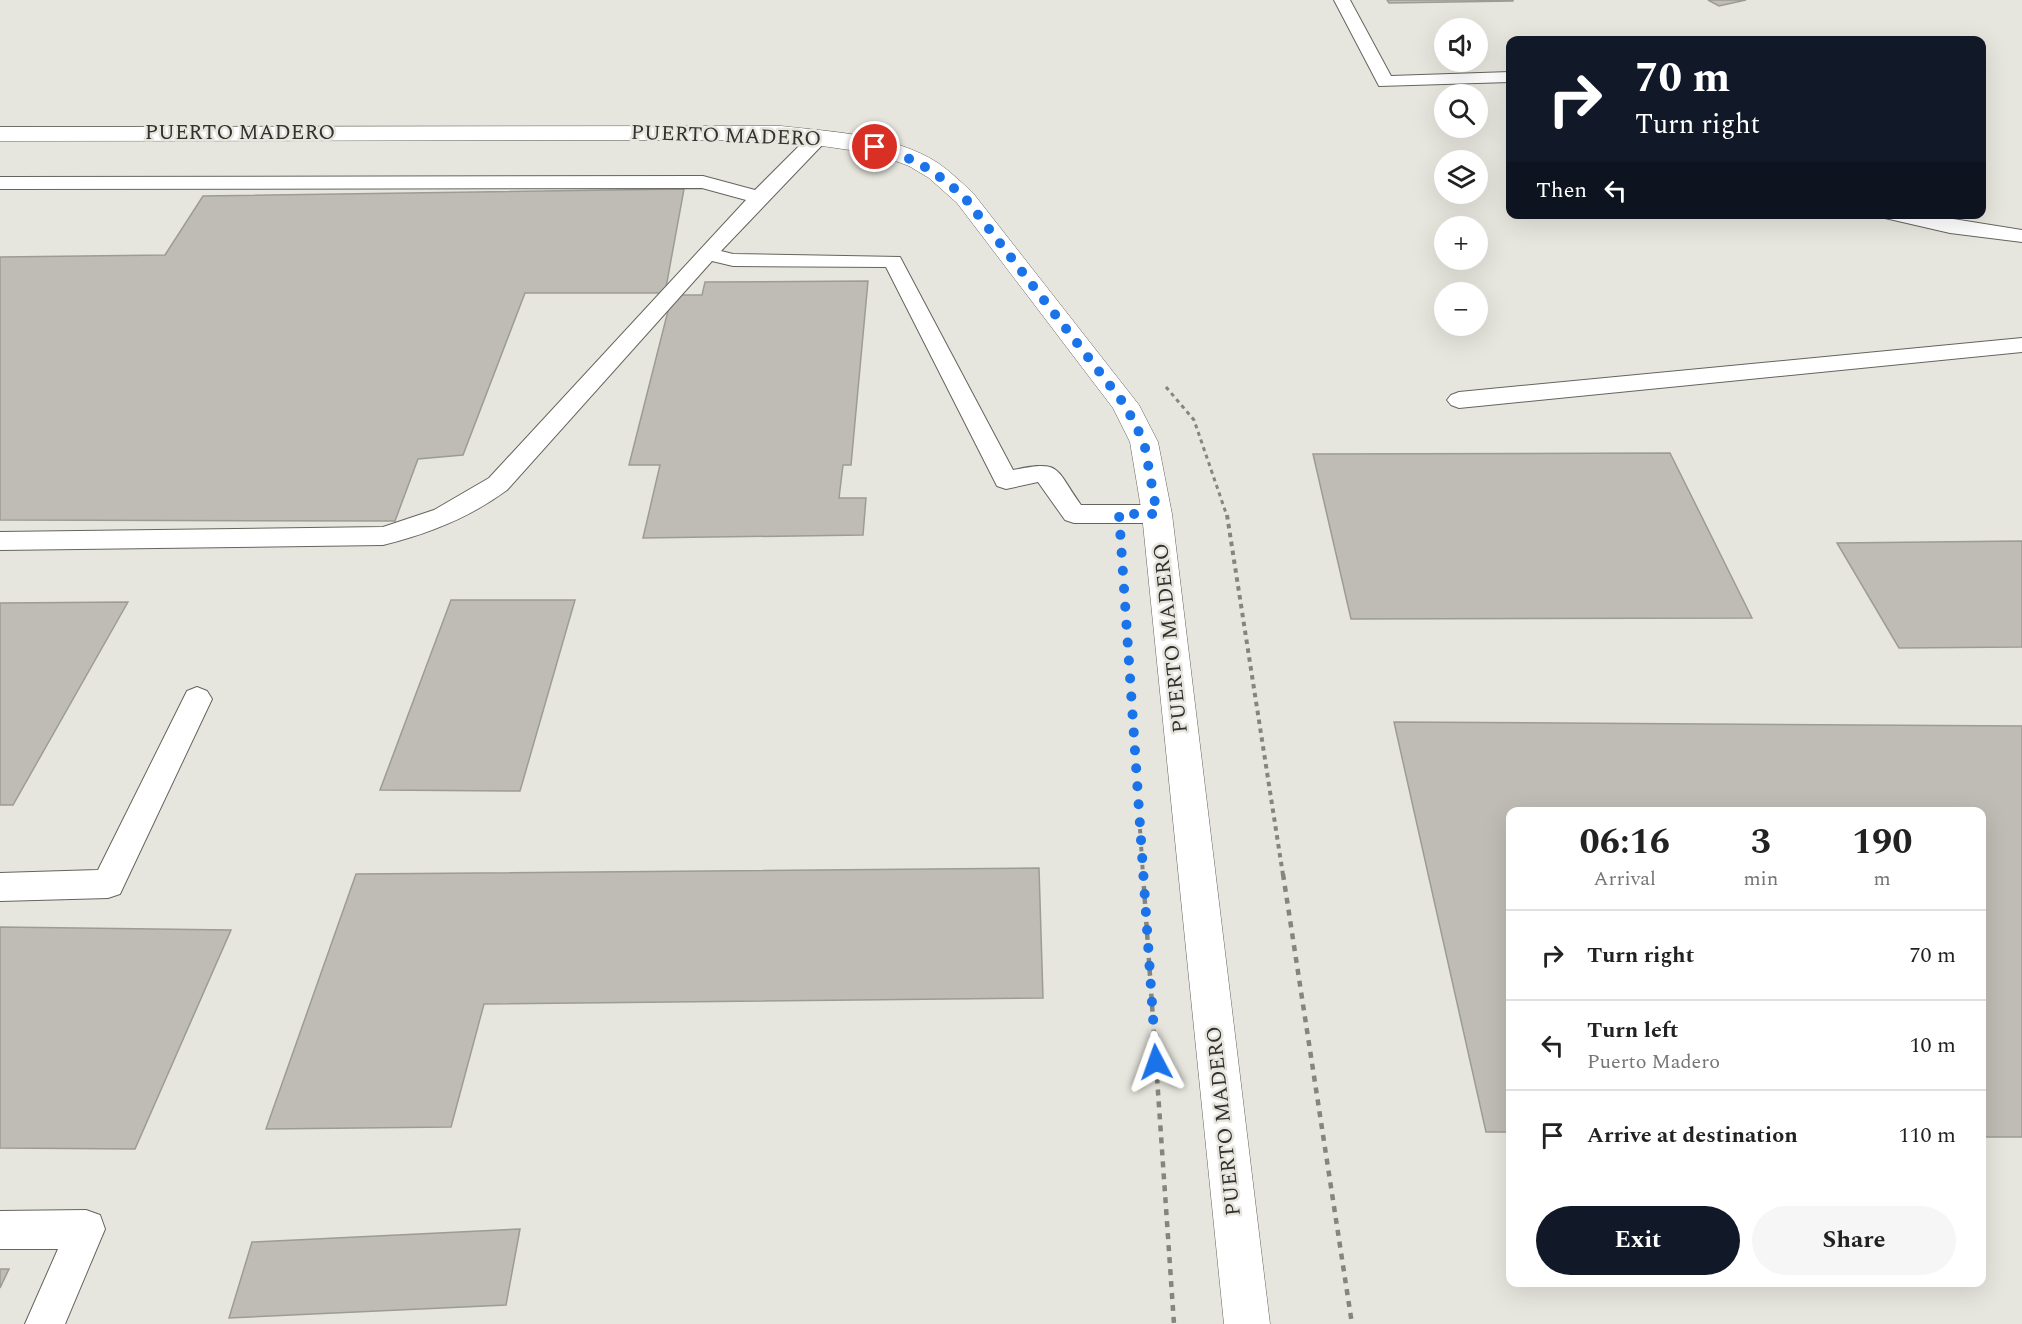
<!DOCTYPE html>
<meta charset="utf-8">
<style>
:root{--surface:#fff;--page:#f6f6f6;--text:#222;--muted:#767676;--line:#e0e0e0;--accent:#111827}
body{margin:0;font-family:Spectral,serif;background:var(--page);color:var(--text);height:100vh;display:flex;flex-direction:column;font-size:22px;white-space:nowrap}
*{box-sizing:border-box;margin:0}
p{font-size:20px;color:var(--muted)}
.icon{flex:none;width:33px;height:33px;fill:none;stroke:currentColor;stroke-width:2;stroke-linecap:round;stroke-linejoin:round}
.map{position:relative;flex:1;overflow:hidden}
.panel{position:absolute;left:1506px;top:807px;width:480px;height:480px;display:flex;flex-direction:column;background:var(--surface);border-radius:12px;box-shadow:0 6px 24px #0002}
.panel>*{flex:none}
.banner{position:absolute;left:1506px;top:36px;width:480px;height:183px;border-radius:12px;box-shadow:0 6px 24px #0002;background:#111827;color:#fff;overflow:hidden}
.fabs{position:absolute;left:1434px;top:18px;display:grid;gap:12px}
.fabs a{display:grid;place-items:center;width:54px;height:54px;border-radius:50%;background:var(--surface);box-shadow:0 6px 24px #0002;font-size:30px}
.pin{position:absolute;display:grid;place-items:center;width:51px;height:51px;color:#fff;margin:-26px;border:3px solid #fff;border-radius:50%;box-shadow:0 2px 6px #0007}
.me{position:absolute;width:66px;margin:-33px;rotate:356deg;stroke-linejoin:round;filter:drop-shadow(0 0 4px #0008)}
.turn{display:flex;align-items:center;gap:21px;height:126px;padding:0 30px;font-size:27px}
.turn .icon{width:78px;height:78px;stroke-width:2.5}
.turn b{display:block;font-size:42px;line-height:51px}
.then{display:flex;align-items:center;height:57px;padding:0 30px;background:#0003;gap:12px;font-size:22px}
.eta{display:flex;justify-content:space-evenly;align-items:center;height:102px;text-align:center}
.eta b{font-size:36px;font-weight:700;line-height:42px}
.primary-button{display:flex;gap:12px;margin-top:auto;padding:12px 30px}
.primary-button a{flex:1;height:69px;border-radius:36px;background:var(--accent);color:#fff;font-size:24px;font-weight:700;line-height:69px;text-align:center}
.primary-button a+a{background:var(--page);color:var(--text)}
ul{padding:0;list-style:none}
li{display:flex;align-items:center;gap:18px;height:90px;padding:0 30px;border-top:2px solid var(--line)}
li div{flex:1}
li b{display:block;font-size:22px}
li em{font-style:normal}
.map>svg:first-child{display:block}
.building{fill:#bebcb4;stroke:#9d9c94;stroke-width:1.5}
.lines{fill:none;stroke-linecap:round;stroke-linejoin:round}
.lane-casing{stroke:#65645d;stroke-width:2}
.street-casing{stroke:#65645d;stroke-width:1}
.path-far2{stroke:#85847f;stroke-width:3;stroke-dasharray:4 4;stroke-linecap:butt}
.path-far1{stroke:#85847f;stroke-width:4;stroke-dasharray:4.5 4.5;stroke-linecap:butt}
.path{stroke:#85847f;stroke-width:4.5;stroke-dasharray:6 6;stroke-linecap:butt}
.lane{fill:#fff;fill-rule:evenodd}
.street{fill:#fff;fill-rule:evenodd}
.route{stroke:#1a73e8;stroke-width:10;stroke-dasharray:0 18}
.labels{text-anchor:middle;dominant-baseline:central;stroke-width:5;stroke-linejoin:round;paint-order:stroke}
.street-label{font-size:21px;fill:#32312e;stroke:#e7e6de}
</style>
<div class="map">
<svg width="2022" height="1324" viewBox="0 0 2022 1324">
<rect width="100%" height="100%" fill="#e7e6de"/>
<path class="building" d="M 1387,0 L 1513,0 L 1513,1 L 1389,3 Z
M 1708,0 L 1746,0 L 1719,6 Z
M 684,189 L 665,293 L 525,293 L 463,455 L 418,459 L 395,521 L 0,520 L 0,257 L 165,255 L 203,196 Z
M 868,281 L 851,465 L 843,465 L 839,498 L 866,498 L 863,535 L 643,538 L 660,465 L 629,465 L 672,295 L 702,295 L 705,282 Z
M 1670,453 L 1752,618 L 1351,619 L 1313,454 Z
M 2022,541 L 2022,647 L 1899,648 L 1837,543 Z
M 451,600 L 575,600 L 520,791 L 380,790 Z
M 128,602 L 13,805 L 0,805 L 0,603 Z
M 1394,722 L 2022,726 L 2022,1137 L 1982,1137 L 1982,812 L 1510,812 L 1510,1132 L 1486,1132 Z
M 1039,868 L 1043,998 L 484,1004 L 451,1127 L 266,1129 L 356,874 Z
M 0,927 L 231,930 L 135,1149 L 0,1148 Z
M 520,1229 L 506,1305 L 229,1318 L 252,1242 Z
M 0,1269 L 9,1269 L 0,1288 Z"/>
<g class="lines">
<g class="lane-casing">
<path id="lane" d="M 1334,0 L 1350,0 L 1391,76 L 1510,72 L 1510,82 L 1379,86 Z
M 819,131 L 828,137 L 826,141 L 721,251 L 733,254 L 900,257 L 1013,470 C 1062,460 1054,467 1081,505 L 1157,505 L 1166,508 L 1170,514 L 1166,520 L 1157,523 L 1074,523 L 1065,520 L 1038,482 L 1006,489 L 997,486 L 886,267 L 733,266 L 712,261 L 507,490 C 469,518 428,534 383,545 L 0,550 L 0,532 L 383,527 L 434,510 L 489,478 L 746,200 L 702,188 L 0,189 L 0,177 L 703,176 L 755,190 L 812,133 Z
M 1882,214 L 1922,214 L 2022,230 L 2022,242 L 1950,233 L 1885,218 Z
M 2022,338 L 2022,352 L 1459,408 L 1451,405 L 1447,400 L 1451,395 L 1459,392 Z
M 197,687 L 207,691 L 212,699 L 120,894 L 108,898 L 0,901 L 0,873 L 98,870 L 187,691 Z
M 86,1210 L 100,1215 L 105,1229 L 65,1324 L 25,1324 L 58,1249 L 0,1249 L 0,1211 Z"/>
</g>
<g class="street-casing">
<path id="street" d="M 781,126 C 832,132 893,134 938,163 C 951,172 962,183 973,193 L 1139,405 L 1158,442 L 1172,514 L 1270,1324 L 1224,1324 L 1142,514 L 1130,442 L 1113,408 L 957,203 L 929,178 L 909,166 L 877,154 L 781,140 L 0,141 L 0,127 Z"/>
</g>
<path class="path-far2" d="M 1166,387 L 1194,420 L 1227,516"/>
<path class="path-far1" d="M 1227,515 L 1283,875
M 1140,829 L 1143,875"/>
<path class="path" d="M 1143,874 L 1174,1324
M 1283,874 L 1352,1324"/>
<use href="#lane" class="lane"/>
<use href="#street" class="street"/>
</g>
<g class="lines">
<path class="route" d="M 875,147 C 912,156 937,172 965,198 L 1125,405 L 1144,442 L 1157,514 L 1119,514 L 1156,1062"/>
</g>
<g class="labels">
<g class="street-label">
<text x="240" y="133">PUERTO MADERO</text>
<text transform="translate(726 136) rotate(2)">PUERTO MADERO</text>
<text transform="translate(1171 638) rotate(-96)">PUERTO MADERO</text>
<text transform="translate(1224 1121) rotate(-96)">PUERTO MADERO</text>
</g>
</g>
</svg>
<div class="fabs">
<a><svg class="icon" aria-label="sound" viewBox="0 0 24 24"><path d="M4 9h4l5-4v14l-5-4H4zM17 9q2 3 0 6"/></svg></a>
<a><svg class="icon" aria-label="search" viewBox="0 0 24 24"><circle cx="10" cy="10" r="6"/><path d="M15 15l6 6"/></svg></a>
<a><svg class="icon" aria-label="layers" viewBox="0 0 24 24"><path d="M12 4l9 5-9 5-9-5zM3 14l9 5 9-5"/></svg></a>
<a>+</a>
<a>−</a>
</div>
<div class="pin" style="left:875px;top:147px;background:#d93025"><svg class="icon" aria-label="arrive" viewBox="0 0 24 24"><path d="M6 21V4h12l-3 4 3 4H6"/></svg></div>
<svg class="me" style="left:1156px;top:1062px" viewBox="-20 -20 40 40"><path d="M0-17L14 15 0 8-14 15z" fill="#1a73e8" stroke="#fff" stroke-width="4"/></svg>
<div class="banner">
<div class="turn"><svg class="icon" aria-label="right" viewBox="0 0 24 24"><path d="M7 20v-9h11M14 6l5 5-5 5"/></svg><div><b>70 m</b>Turn right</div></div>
<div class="then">Then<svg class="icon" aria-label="left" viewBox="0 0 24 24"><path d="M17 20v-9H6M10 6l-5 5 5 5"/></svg></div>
</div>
<section class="panel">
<div class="eta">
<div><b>06:16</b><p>Arrival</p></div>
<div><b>3</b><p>min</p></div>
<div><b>190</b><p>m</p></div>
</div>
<ul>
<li><svg class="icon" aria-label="right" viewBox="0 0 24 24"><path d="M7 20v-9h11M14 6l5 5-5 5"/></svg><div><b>Turn right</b></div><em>70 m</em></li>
<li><svg class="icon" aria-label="left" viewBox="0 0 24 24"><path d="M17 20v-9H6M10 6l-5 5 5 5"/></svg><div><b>Turn left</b><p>Puerto Madero</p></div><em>10 m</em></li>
<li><svg class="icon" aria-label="arrive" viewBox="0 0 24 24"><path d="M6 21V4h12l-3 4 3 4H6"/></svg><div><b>Arrive at destination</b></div><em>110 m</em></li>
</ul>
<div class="primary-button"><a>Exit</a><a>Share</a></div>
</section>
</div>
